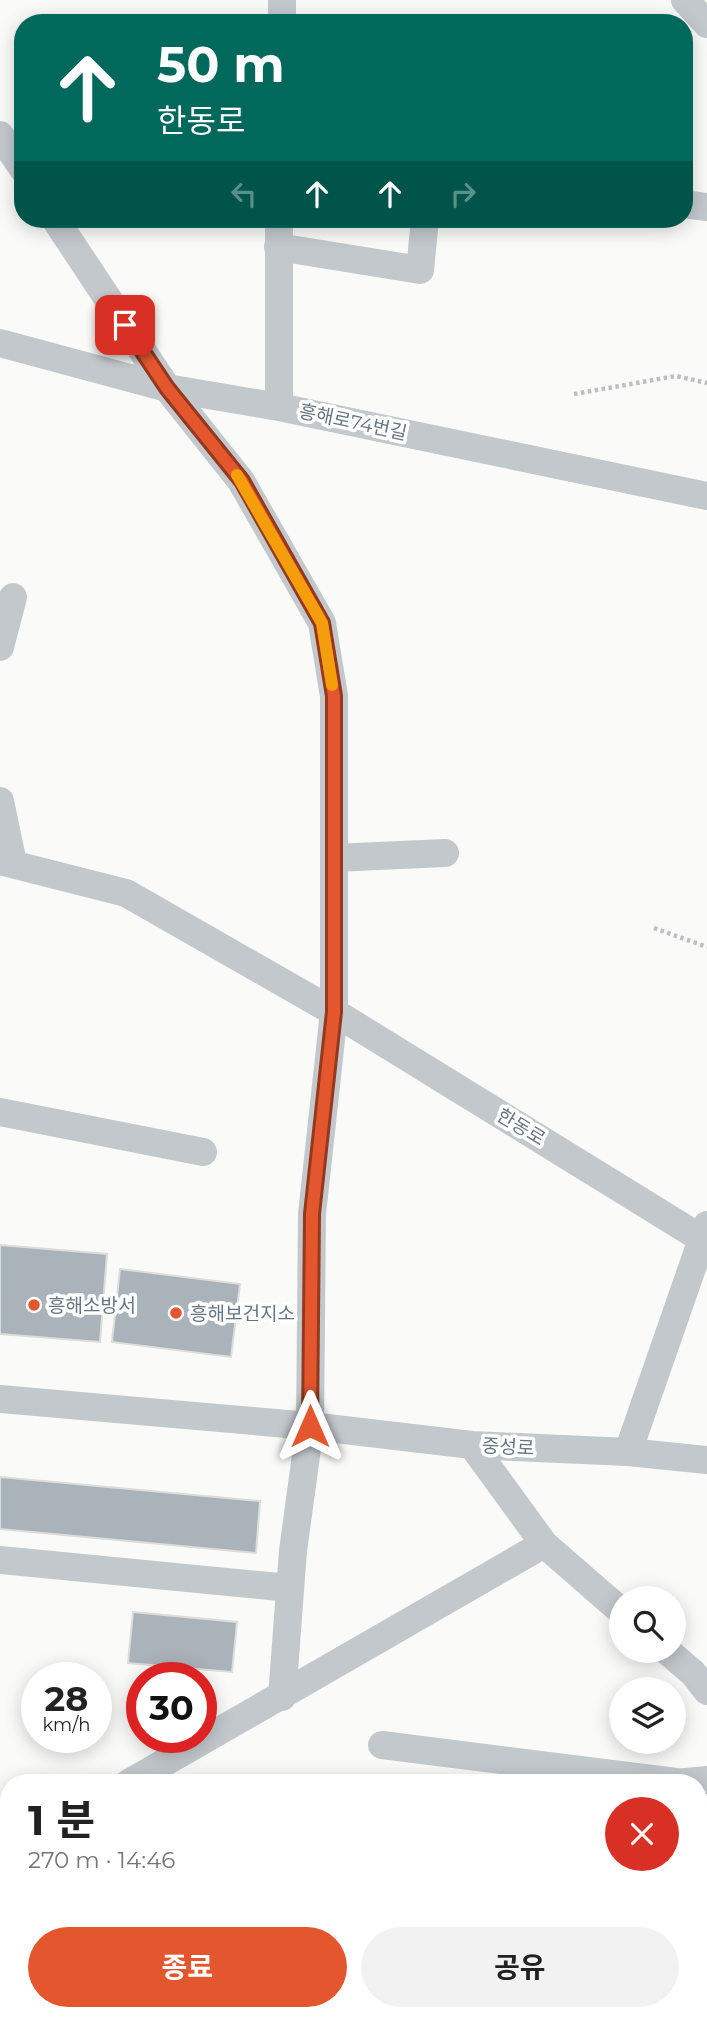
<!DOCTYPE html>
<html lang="ko">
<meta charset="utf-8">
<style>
:root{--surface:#fff;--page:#f2f2f2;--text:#222;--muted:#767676;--accent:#e4572e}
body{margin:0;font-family:Montserrat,"Noto Sans KR",sans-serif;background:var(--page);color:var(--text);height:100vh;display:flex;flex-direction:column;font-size:26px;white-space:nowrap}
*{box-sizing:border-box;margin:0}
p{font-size:23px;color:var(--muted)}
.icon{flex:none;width:38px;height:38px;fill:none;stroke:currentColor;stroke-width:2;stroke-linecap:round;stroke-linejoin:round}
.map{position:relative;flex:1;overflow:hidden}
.panel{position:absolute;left:0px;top:1774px;width:707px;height:247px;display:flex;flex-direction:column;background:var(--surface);border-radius:28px 28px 0 0;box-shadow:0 4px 18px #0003}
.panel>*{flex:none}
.top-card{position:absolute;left:14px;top:14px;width:679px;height:214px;border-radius:28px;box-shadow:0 4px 18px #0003;background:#00695c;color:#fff;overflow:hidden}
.fabs{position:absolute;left:609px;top:1586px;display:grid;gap:14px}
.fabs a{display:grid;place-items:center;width:77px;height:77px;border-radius:50%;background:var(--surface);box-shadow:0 4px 18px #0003;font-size:35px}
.speed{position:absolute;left:21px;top:1662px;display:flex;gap:14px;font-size:35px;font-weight:700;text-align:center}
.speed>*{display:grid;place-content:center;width:91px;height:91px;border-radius:50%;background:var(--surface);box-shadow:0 4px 18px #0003;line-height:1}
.speed small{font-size:18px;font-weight:400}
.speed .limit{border:10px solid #d22;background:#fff;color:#111}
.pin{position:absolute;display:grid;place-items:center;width:60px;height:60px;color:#fff;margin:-30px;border-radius:14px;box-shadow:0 4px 10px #0006}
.me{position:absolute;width:77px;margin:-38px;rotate:0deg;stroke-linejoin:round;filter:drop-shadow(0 0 5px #0008)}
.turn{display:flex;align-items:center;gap:24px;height:147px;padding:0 28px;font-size:32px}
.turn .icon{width:91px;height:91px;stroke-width:2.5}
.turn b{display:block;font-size:49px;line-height:60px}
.lanes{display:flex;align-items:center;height:66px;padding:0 28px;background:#0003;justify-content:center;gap:35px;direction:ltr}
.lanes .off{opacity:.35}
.round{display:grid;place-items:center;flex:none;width:74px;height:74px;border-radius:37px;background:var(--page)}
.summary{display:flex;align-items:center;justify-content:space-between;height:119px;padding:0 28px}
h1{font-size:42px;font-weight:700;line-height:52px}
.action{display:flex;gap:14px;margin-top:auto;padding:14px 28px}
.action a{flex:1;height:80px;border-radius:42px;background:var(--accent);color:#fff;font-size:28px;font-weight:700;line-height:80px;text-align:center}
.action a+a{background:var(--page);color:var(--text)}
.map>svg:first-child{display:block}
.building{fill:#aab3b9;stroke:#dcdcda;stroke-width:2}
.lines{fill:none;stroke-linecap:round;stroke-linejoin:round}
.path{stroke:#bbbfc2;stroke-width:4.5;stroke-dasharray:3.5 3.5;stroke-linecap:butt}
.minor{stroke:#c3c8cc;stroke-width:28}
.route-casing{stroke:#94391e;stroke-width:18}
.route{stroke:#e4572e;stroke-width:12}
.slow{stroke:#f59e0b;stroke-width:12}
.poi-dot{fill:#e4572e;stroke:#fff;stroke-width:2.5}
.labels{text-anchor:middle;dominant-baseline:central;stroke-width:7;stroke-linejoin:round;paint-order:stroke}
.street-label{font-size:19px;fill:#657683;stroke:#fff}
.poi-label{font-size:19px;fill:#657683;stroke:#fff;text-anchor:start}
</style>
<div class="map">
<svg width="707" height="2020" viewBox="0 0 707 2020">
<rect width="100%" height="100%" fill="#fafaf8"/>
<path class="building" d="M 0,1245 L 107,1254 L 100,1342 L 0,1334 Z
M 120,1269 L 240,1284 L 231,1357 L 112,1342 Z
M 0,1477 L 260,1501 L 256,1553 L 0,1529 Z
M 133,1612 L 237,1622 L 232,1672 L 128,1663 Z
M 0,1980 L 9,1981 L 9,2012 L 147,2012 L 146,2020 L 0,2020 Z"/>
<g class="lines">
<path class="path" d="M 574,394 L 676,376 L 707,383
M 654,928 L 707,947"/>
<path class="minor" d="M 685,0 L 707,24
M 282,23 L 282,0
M 0,135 L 23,169
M 684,204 L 707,207
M 55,219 L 167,388 L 241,481 L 322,623 L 334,696 L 334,1012 L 312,1214 L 310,1426 L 293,1551 L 282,1697
M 279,219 L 279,407
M 278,247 L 420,270 L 425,219
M 0,343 L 167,388 L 279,407 L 707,496
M 0,647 L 13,597
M 0,801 L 13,863
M 334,858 L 445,853
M 0,861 L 126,893 L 334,1012 L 707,1242
M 0,1112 L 203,1152
M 0,1399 L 310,1426 L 472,1445 L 628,1452 L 707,1460
M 628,1452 L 707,1225
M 544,1544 L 621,1611
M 0,1560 L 290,1588
M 666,1650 L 693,1673 L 707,1691
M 382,1745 L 676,1782
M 129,1783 L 544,1544 L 472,1445
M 676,1783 L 707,1780
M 0,1836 L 9,1833
M 0,1942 L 9,1909
M 173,2020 L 177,2012"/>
</g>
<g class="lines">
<g class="route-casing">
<path id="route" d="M 125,325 L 167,388 L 242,481 L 322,623 L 334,696 L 334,1012 L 312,1214 L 310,1426"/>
</g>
<use href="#route" class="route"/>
<path class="slow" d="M 237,475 L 322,623 L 332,685"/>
</g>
<g class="poi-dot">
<circle cx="34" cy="1305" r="7"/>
<circle cx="176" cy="1313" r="7"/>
</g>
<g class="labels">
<g class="street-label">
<text transform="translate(353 422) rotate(12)">흥해로74번길</text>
<text transform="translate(521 1127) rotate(31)">한동로</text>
<text transform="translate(508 1447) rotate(3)">중성로</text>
</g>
<g class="poi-label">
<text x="48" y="1305">흥해소방서</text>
<text x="190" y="1313">흥해보건지소</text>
</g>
</g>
</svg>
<div class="fabs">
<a><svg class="icon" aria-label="search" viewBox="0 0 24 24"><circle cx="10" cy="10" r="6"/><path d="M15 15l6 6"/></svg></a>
<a><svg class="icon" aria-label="layers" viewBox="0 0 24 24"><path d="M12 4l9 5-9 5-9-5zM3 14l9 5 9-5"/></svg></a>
</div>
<div class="speed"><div>28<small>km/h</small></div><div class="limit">30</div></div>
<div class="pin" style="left:125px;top:325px;background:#d93025"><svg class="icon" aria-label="arrive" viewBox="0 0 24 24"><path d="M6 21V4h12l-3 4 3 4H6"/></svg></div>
<svg class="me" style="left:310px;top:1426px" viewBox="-20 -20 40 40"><path d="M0-17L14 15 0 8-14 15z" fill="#e4572e" stroke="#fff" stroke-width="4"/></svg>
<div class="top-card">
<div class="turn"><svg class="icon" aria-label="ahead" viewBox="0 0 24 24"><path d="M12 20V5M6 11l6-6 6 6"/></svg><div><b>50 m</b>한동로</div></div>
<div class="lanes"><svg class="icon off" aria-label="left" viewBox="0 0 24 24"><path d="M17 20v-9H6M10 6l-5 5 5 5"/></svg><svg class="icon" aria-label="ahead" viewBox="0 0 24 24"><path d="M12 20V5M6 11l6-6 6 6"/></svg><svg class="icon" aria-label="ahead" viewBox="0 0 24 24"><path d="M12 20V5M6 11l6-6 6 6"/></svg><svg class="icon off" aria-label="right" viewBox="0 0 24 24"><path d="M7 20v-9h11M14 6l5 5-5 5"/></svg></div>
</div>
<section class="panel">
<div class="summary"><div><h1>1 분</h1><p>270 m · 14:46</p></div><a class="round" style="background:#d93025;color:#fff"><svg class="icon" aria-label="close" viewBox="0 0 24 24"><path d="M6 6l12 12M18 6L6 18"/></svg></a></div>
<div class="action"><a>종료</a><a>공유</a></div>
</section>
</div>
